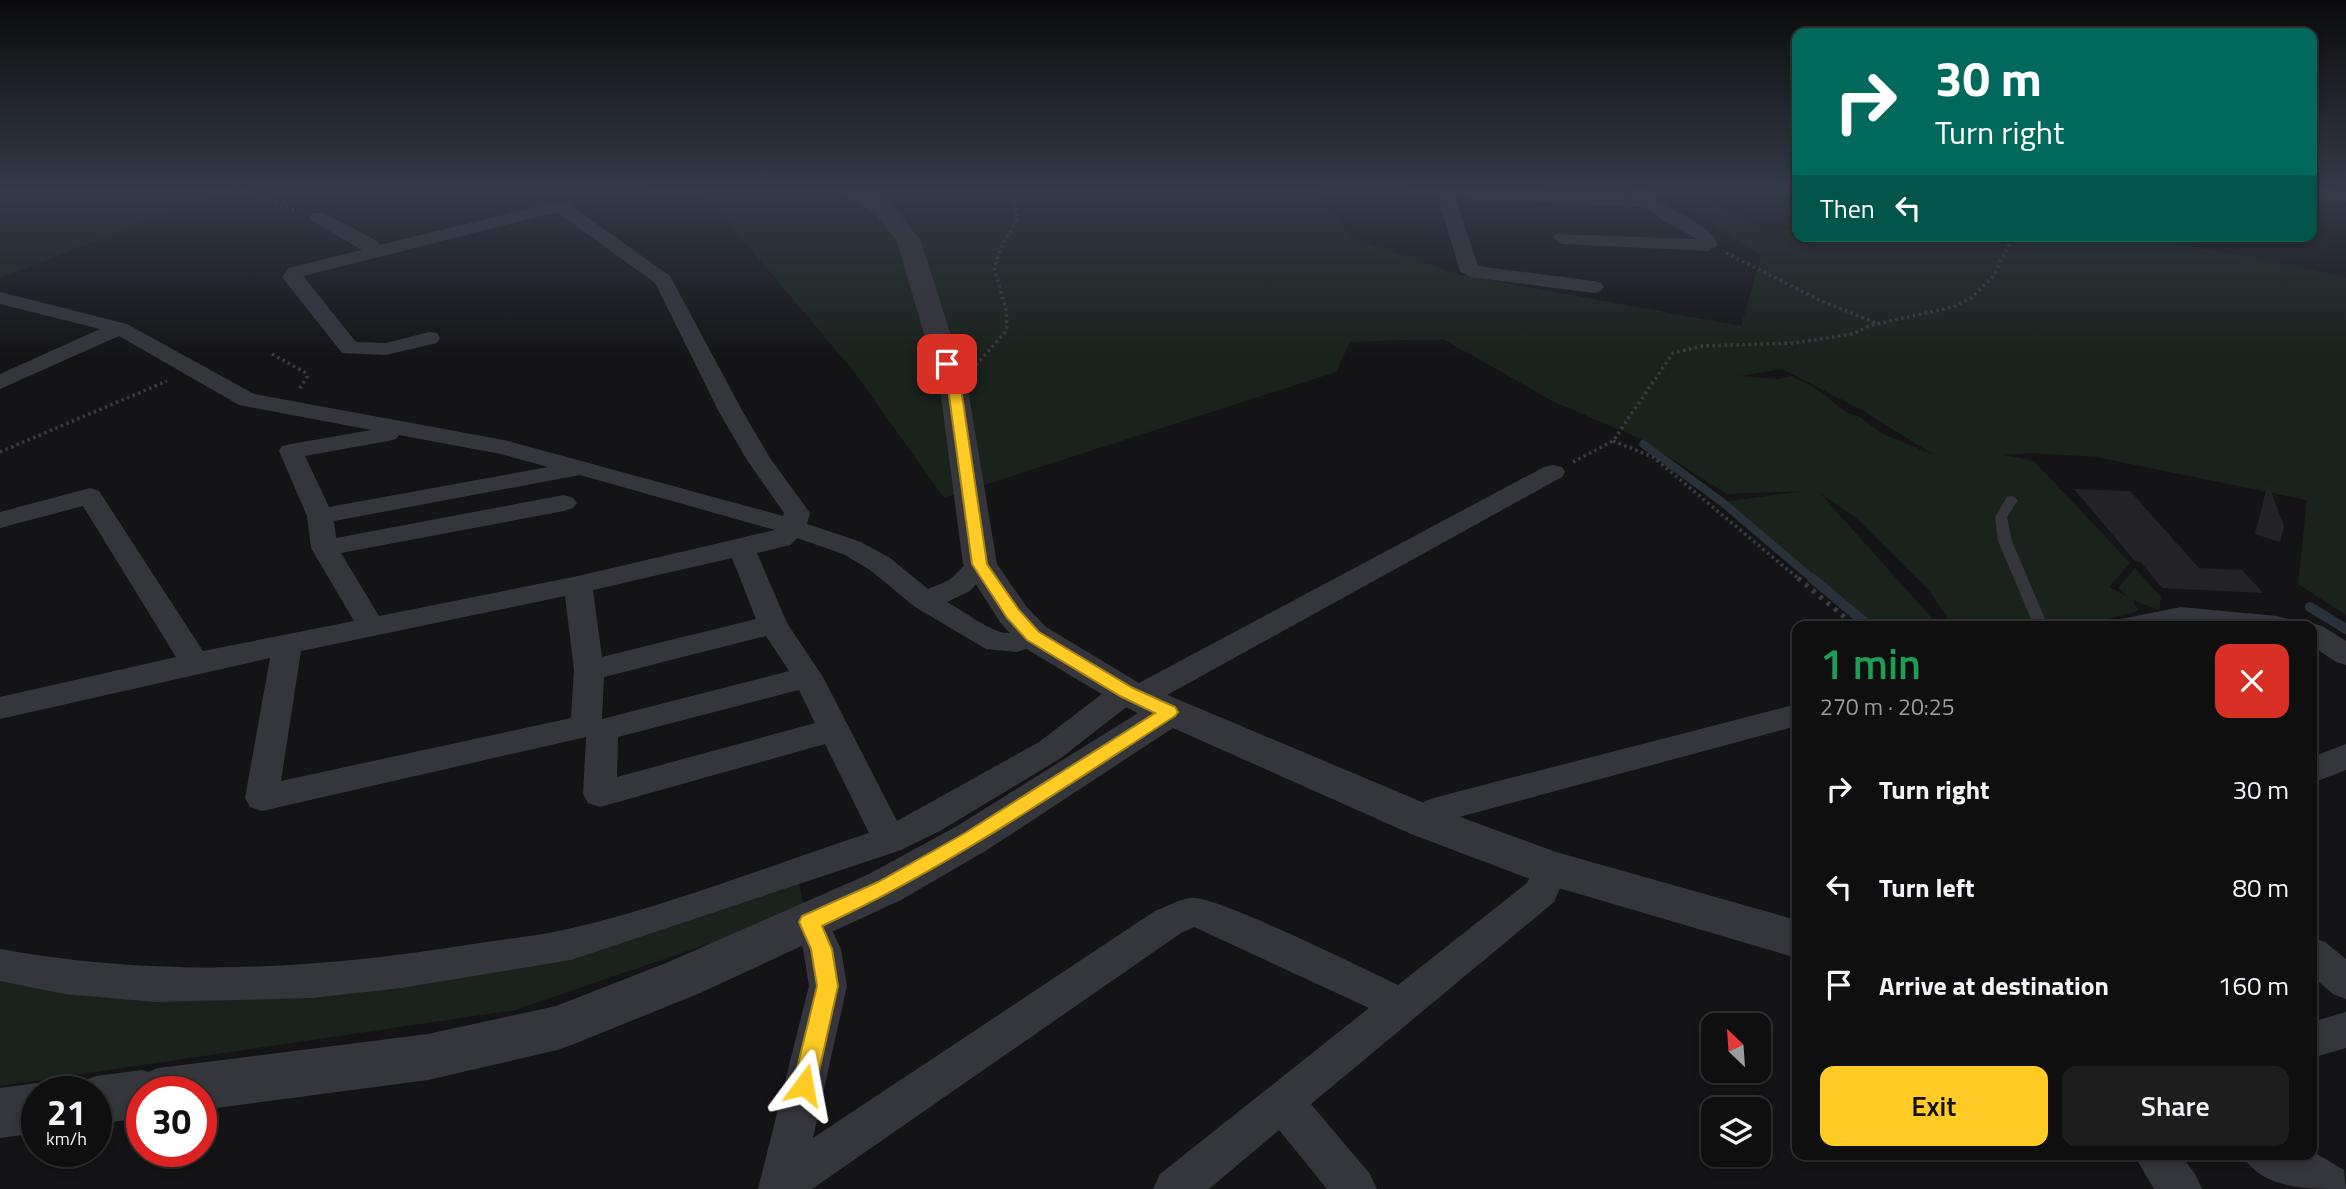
<!DOCTYPE html>
<meta charset="utf-8">
<style>
:root{--surface:#0f0f10;--page:#1d1d1e;--text:#f1f3f6;--muted:#9b9c9f;--line:#2f2f30;--accent:#ffcb24}
body{margin:0;font-family:"Titillium Web",sans-serif;background:var(--page);color:var(--text);height:100vh;display:flex;flex-direction:column;font-size:26px;white-space:nowrap}
*{box-sizing:border-box;margin:0}
p{font-size:23px;color:var(--muted)}
.icon{flex:none;width:38px;height:38px;fill:none;stroke:currentColor;stroke-width:2;stroke-linecap:round;stroke-linejoin:round}
.map{position:relative;flex:1;overflow:hidden}
.panel{position:absolute;left:1792px;top:621px;width:525px;height:539px;display:flex;flex-direction:column;background:var(--surface);border-radius:14px;box-shadow:0 4px 10px #0003,0 0 0 2px var(--line)}
.panel>*{flex:none}
.banner{position:absolute;left:1792px;top:28px;width:525px;height:214px;border-radius:14px;box-shadow:0 4px 10px #0003,0 0 0 2px var(--line);background:#00695c;color:#fff;overflow:hidden}
.needle{width:46px;rotate:335deg}
.tools{position:absolute;left:1701px;top:1013px;display:grid;gap:14px}
.tools a{display:grid;place-items:center;width:70px;height:70px;border-radius:14px;background:var(--surface);box-shadow:0 4px 10px #0003,0 0 0 2px var(--line);font-size:35px}
.speed{position:absolute;left:21px;top:1076px;display:flex;gap:14px;font-size:35px;font-weight:700;text-align:center}
.speed>*{display:grid;place-content:center;width:91px;height:91px;border-radius:50%;background:var(--surface);box-shadow:0 4px 10px #0003,0 0 0 2px var(--line);line-height:1}
.speed small{font-size:18px;font-weight:400}
.speed .limit{border:10px solid #d22;background:#fff;color:#111}
.pin{position:absolute;display:grid;place-items:center;width:60px;height:60px;color:#fff;margin:-30px;border-radius:14px;box-shadow:0 4px 10px #0006}
.me{position:absolute;width:77px;margin:-38px;rotate:13deg;stroke-linejoin:round;filter:drop-shadow(0 0 5px #0008)}
.turn{display:flex;align-items:center;gap:24px;height:147px;padding:0 28px;font-size:32px}
.turn .icon{width:91px;height:91px;stroke-width:2.5}
.turn b{display:block;font-size:49px;line-height:60px}
.then{display:flex;align-items:center;height:66px;padding:0 28px;background:#0003;gap:14px;font-size:26px}
.round{display:grid;place-items:center;flex:none;width:74px;height:74px;border-radius:14px;background:var(--page)}
.headline{display:flex;align-items:center;justify-content:space-between;height:119px;padding:0 28px}
h1{font-size:42px;font-weight:600;line-height:52px;color:#1e9e55}
.button{display:flex;gap:14px;margin-top:auto;padding:14px 28px}
.button a{flex:1;height:80px;border-radius:14px;background:var(--accent);color:#111;font-size:28px;font-weight:600;line-height:80px;text-align:center}
.button a+a{background:var(--page);color:var(--text)}
ul{padding:0;list-style:none}
li{display:flex;align-items:center;gap:21px;height:98px;padding:0 28px}
li div{flex:1}
li b{display:block;font-size:26px}
li em{font-style:normal}
.map>svg:first-child{display:block}
.green{fill:#1a221c;fill-rule:evenodd}
.lines{fill:none;stroke-linecap:round;stroke-linejoin:round}
.stream-far1{stroke:#29323b;stroke-width:8}
.stream{stroke:#29323b;stroke-width:10}
.building{fill:#242428}
.path-far1{stroke:#3b3c43;stroke-width:3.5;stroke-dasharray:2.5 3.5;stroke-linecap:butt}
.path{stroke:#3b3c43;stroke-width:5;stroke-dasharray:3.5 6;stroke-linecap:butt}
.service{fill:#35353c;fill-rule:evenodd}
.minor{fill:#35353c;fill-rule:evenodd}
.tertiary{fill:#35353c;fill-rule:evenodd}
.route{fill:#ffcb24;stroke:#a68417;stroke-width:2}
</style>
<div class="map">
<svg width="2346" height="1189" viewBox="0 0 2346 1189">
<rect width="100%" height="100%" fill="#141416"/>
<path class="green" d="M 0,191 L 236,191 L 193,204 L 0,278 Z
M 648,191 L 1319,191 L 1351,238 L 1457,274 L 1741,326 L 1761,256 L 1684,207 L 1722,205 L 1762,230 L 1797,230 L 1797,236 L 2139,236 L 2346,277 L 2346,615 L 2298,584 L 2307,500 L 2096,457 L 2032,453 L 2004,455 L 2034,461 L 2130,563 L 2109,587 L 2128,597 L 2118,588 L 2135,568 L 2161,597 L 2159,610 L 2133,600 L 2138,611 L 2082,626 L 1953,626 L 1928,589 L 1856,518 L 1820,493 L 1939,626 L 1874,626 L 1722,502 L 1805,491 L 1727,494 L 1639,438 L 1554,402 L 1443,339 L 1350,342 L 1336,372 L 944,498 L 855,373 L 711,202 ZM 1782,369 L 1862,410 L 1934,455 L 1881,433 L 1860,417 L 1846,412 L 1812,386 L 1790,376 L 1779,379 L 1740,376 Z
M 799,883 L 804,907 L 746,931 L 515,1010 L 0,1086 L 0,978 L 53,992 L 253,996 Z"/>
<g class="lines">
<path class="stream-far1" d="M 1643,444 L 1722,502 L 1814,580"/>
<path class="stream" d="M 1812,578 L 1869,626
M 2310,607 L 2346,629"/>
</g>
<path class="building" d="M 2268,483 L 2284,526 L 2280,542 L 2255,534 Z
M 2074,489 L 2130,491 L 2199,568 L 2242,570 L 2263,593 L 2162,588 L 2141,562 L 2135,561 Z"/>
<g class="lines">
<path class="path-far1" d="M 241,191 L 297,211
M 1726,253 L 1819,300 L 1876,323
M 272,354 L 306,373 L 307,377 L 300,388
M 976,365 L 1007,330 L 1006,309 L 994,268 L 1001,247 L 1018,218 L 1011,191
M 1613,441 L 1653,457 L 1800,580
M 0,452 L 167,381
M 1573,462 L 1613,441 L 1673,353 L 1702,346 L 1794,343 L 1852,334 L 1872,325 L 1953,307 L 1971,298 L 1993,277 L 2013,236"/>
<path class="path" d="M 1798,578 L 1855,626"/>
<path class="service" d="M 2012,496 L 2018,500 L 2007,517 L 2012,541 L 2048,626 L 2034,626 L 1998,541 L 1995,517 L 2007,497 Z"/>
<path class="minor" d="M 1403,191 L 1534,191 L 1636,196 L 1633,191 L 1650,191 C 1668,214 1710,221 1718,245 L 1709,251 L 1562,244 L 1553,238 L 1555,234 L 1697,239 L 1664,221 L 1645,207 L 1455,198 L 1478,266 L 1594,281 L 1601,283 L 1604,287 L 1601,291 L 1594,293 L 1470,277 L 1460,271 L 1439,202 L 1435,197 L 1411,196 Z
M 2312,191 L 2346,192 L 2346,202 L 2312,199 Z
M 560,201 L 566,202 L 670,276 L 743,412 L 770,458 L 810,513 L 807,524 L 861,542 L 890,558 L 928,589 C 935,586 944,583 950,579 C 965,568 968,552 990,558 L 994,564 L 970,591 L 947,602 C 964,611 982,626 1000,632 C 1015,636 1028,625 1043,629 L 1048,636 L 1043,643 L 1017,652 L 986,649 L 915,607 L 870,570 L 843,554 L 797,538 L 790,545 L 757,553 L 787,623 L 823,677 L 897,821 L 1039,742 L 1115,684 L 1126,681 L 1137,684 L 1544,467 L 1553,465 L 1562,467 L 1565,472 L 1562,477 L 1149,705 L 1138,708 L 1129,705 L 1061,758 L 940,831 L 901,850 L 571,960 L 401,988 L 312,998 L 155,1002 L 64,994 L 0,981 L 0,949 C 160,978 313,970 473,944 C 505,939 539,936 572,928 C 671,905 771,865 869,833 L 825,744 L 600,807 L 588,803 L 583,794 L 586,737 L 262,811 L 250,807 L 245,798 L 270,658 L 0,719 L 0,697 L 176,657 L 83,506 L 0,528 L 0,512 L 90,488 L 99,491 L 203,651 L 354,621 L 311,548 L 307,516 L 279,451 L 282,446 L 291,444 L 371,430 L 239,405 L 119,336 L 0,389 L 0,374 L 100,329 L 0,304 L 0,292 L 127,324 L 254,394 L 504,440 L 783,516 L 784,513 L 747,460 L 719,412 L 655,283 L 557,212 L 303,276 L 356,342 L 386,343 L 429,332 L 437,333 L 440,338 L 437,343 L 386,355 L 342,353 L 282,277 L 289,268 L 362,250 L 312,221 L 309,217 L 312,213 L 324,213 L 377,241 L 380,245 ZM 399,435 L 501,454 L 548,467 L 329,507 L 305,456 L 388,441 L 396,439 ZM 580,475 L 775,530 L 578,576 L 379,616 L 341,553 L 564,511 L 573,508 L 577,503 L 573,498 L 564,495 L 336,538 L 334,521 ZM 732,558 L 756,619 L 602,657 L 593,590 ZM 565,596 L 574,670 L 571,718 L 281,781 L 301,651 ZM 766,636 L 789,671 L 602,719 L 604,677 ZM 799,690 L 815,723 L 617,777 L 618,737 Z
M 2181,607 L 2277,616 L 2287,619 L 2291,626 L 2117,626 L 2121,619 Z
M 2312,623 L 2322,626 L 2346,641 L 2346,665 L 2336,662 L 2312,646 L 2312,626 L 2302,626 Z
M 1797,704 L 1797,726 L 1448,820 C 1437,832 1430,837 1414,831 L 1409,822 L 1425,801 L 1437,797 Z
M 2346,744 L 2346,770 L 2312,783 L 2312,757 Z
M 1551,854 L 1563,858 L 1569,868 L 1554,902 L 1311,1104 L 1370,1174 L 1377,1189 L 1327,1189 L 1279,1130 L 1209,1189 L 1153,1189 L 1160,1174 L 1369,1008 L 1194,927 L 1181,933 L 812,1189 L 758,1189 L 809,986 L 803,949 L 792,922 L 797,911 L 810,907 L 823,911 L 841,949 L 847,986 L 813,1138 L 1155,911 C 1166,907 1179,899 1190,898 C 1214,894 1366,970 1398,985 L 1527,883 L 1539,858 Z
M 2312,937 L 2325,942 L 2346,959 L 2346,999 L 2333,994 L 2312,976 Z
M 2346,1012 L 2346,1048 L 2312,1058 L 2312,1022 Z
M 2134,1155 L 2181,1155 L 2195,1174 L 2202,1189 L 2154,1189 Z"/>
<path class="tertiary" d="M 841,191 L 869,191 L 877,196 L 899,213 L 921,241 L 968,389 L 997,564 L 1026,606 L 1046,627 L 1139,683 L 1441,810 L 1556,852 L 1797,920 L 1797,958 L 1535,881 L 1411,834 L 1173,728 L 987,850 L 901,900 L 700,993 L 574,1044 L 557,1050 L 428,1080 L 201,1110 L 201,1092 L 142,1092 L 142,1118 L 96,1124 L 96,1092 L 74,1092 L 78,1083 L 96,1076 L 142,1070 L 148,1072 L 158,1068 L 428,1034 L 556,1006 L 666,963 L 869,874 L 957,826 L 1138,713 L 1113,701 L 1020,645 L 1000,622 L 963,564 L 940,389 L 897,241 L 877,216 Z
M 37,1083 L 56,1092 L 37,1092 L 37,1133 L 0,1138 L 0,1088 Z
M 2312,1151 L 2344,1170 L 2346,1189 C 2304,1189 2262,1189 2242,1155 L 2312,1155 Z"/>
</g>
<linearGradient id="sky" x2="0" y2="1"><stop stop-color="#0b0b0c"/><stop offset="0.53" stop-color="#343a47"/><stop offset="1" stop-color="#343a47" stop-opacity="0"/></linearGradient>
<rect width="2346" height="358" fill="url(#sky)"/>
<path class="route" d="M 947,360 L 953,364 L 961,388 L 987,564 L 1019,610 L 1039,632 L 1133,688 L 1175,707 L 1178,712 L 1175,716 C 1059,791 947,868 822,926 L 832,949 L 838,986 L 816,1085 L 813,1092 L 804,1095 L 796,1092 L 793,1085 L 817,986 L 811,949 L 799,922 L 802,916 L 878,882 L 965,833 L 1155,713 L 1120,696 L 1027,640 L 1007,618 L 972,564 L 948,388 L 940,364 Z"/>
</svg>
<div class="tools">
<a><svg class="needle" viewBox="-14 -14 28 28"><path d="M0-13l5 13h-10z" fill="#e53935"/><path d="M0 13l5-13h-10z" fill="#9b9c9f"/></svg></a>
<a><svg class="icon" aria-label="layers" viewBox="0 0 24 24"><path d="M12 4l9 5-9 5-9-5zM3 14l9 5 9-5"/></svg></a>
</div>
<div class="speed"><div>21<small>km/h</small></div><div class="limit">30</div></div>
<div class="pin" style="left:947px;top:364px;background:#d93025"><svg class="icon" aria-label="arrive" viewBox="0 0 24 24"><path d="M6 21V4h12l-3 4 3 4H6"/></svg></div>
<svg class="me" style="left:804px;top:1085px" viewBox="-20 -20 40 40"><path d="M0-17L14 15 0 8-14 15z" fill="#ffcb24" stroke="#fff" stroke-width="4"/></svg>
<div class="banner">
<div class="turn"><svg class="icon" aria-label="right" viewBox="0 0 24 24"><path d="M7 20v-9h11M14 6l5 5-5 5"/></svg><div><b>30 m</b>Turn right</div></div>
<div class="then">Then<svg class="icon" aria-label="left" viewBox="0 0 24 24"><path d="M17 20v-9H6M10 6l-5 5 5 5"/></svg></div>
</div>
<section class="panel">
<div class="headline"><div><h1>1 min</h1><p>270 m · 20:25</p></div><a class="round" style="background:#d93025;color:#fff"><svg class="icon" aria-label="close" viewBox="0 0 24 24"><path d="M6 6l12 12M18 6L6 18"/></svg></a></div>
<ul>
<li><svg class="icon" aria-label="right" viewBox="0 0 24 24"><path d="M7 20v-9h11M14 6l5 5-5 5"/></svg><div><b>Turn right</b></div><em>30 m</em></li>
<li><svg class="icon" aria-label="left" viewBox="0 0 24 24"><path d="M17 20v-9H6M10 6l-5 5 5 5"/></svg><div><b>Turn left</b></div><em>80 m</em></li>
<li><svg class="icon" aria-label="arrive" viewBox="0 0 24 24"><path d="M6 21V4h12l-3 4 3 4H6"/></svg><div><b>Arrive at destination</b></div><em>160 m</em></li>
</ul>
<div class="button"><a>Exit</a><a>Share</a></div>
</section>
</div>
